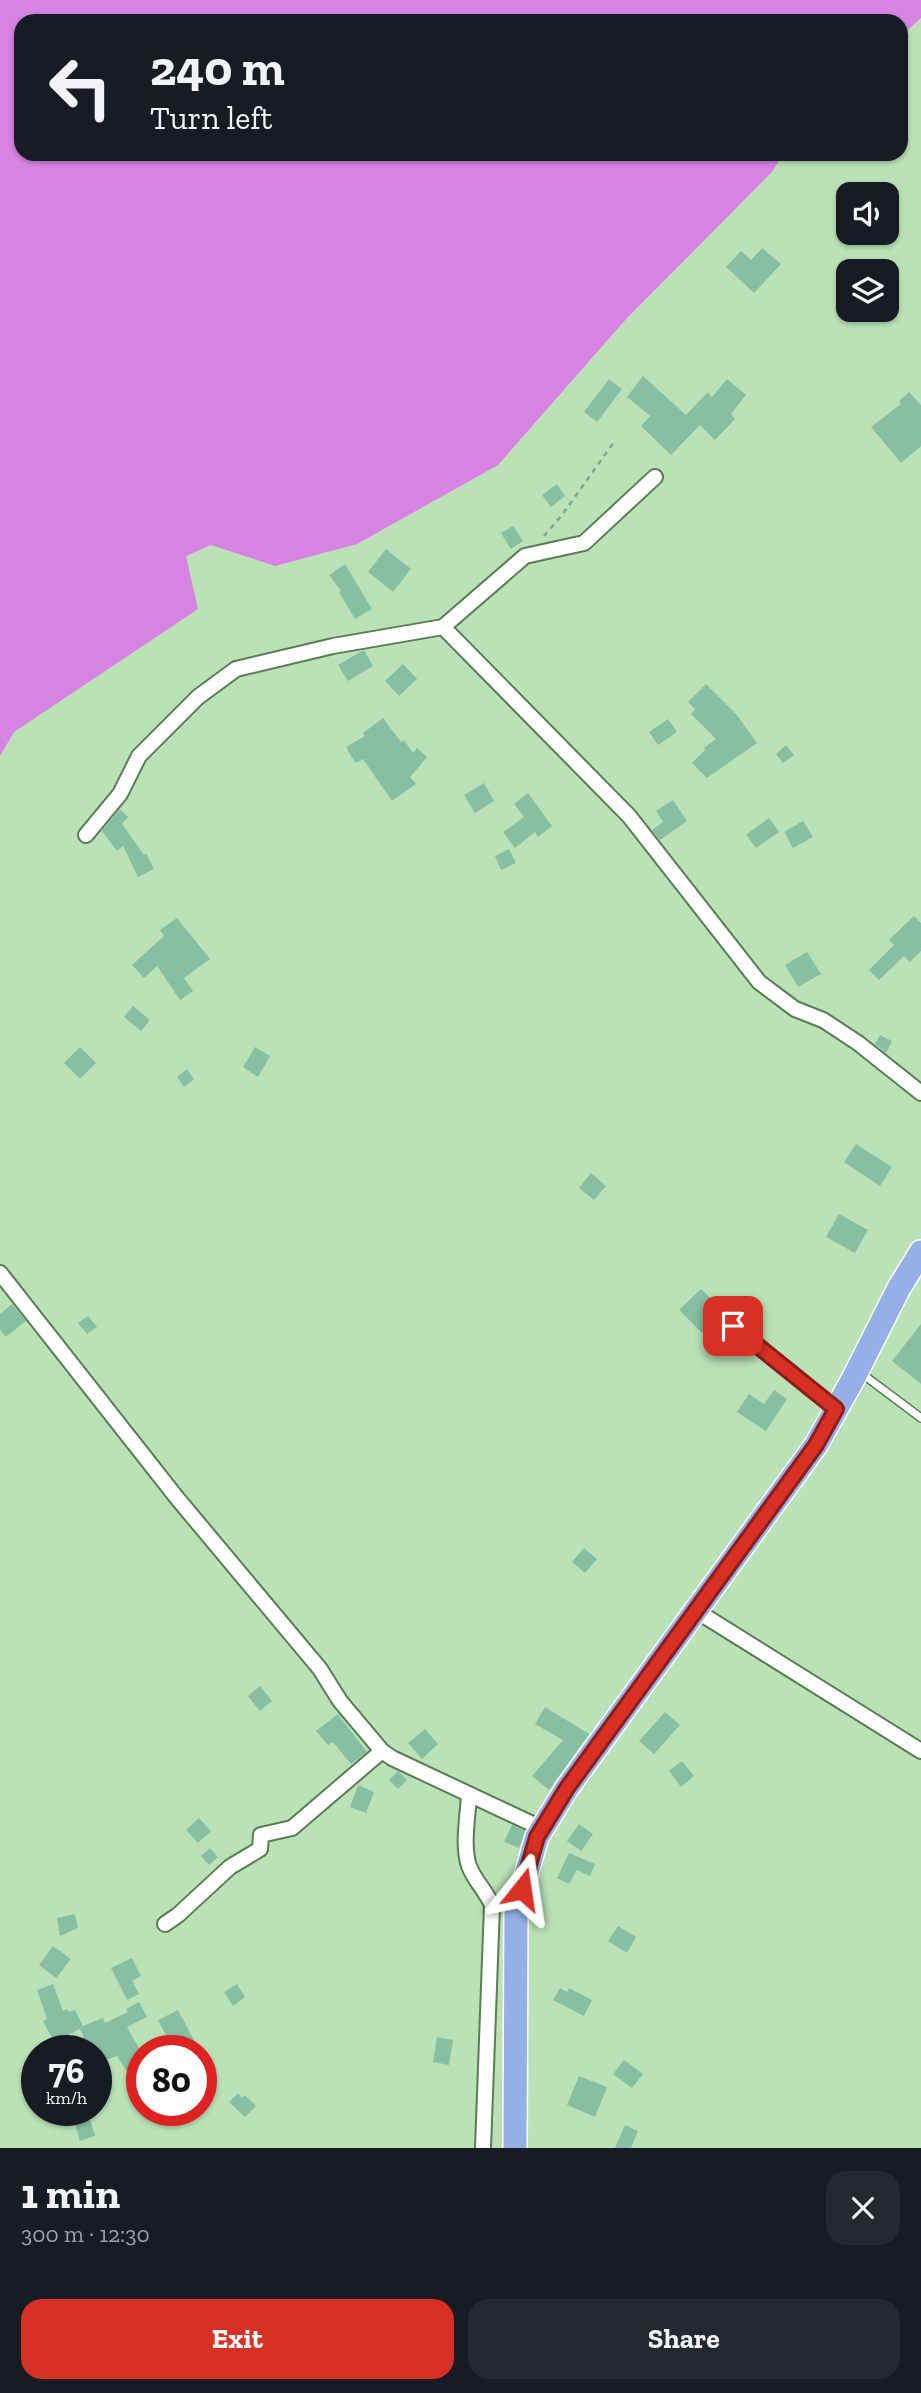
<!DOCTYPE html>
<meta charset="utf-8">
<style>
:root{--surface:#171b24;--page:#242831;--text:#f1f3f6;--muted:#9ea1a6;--accent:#d93025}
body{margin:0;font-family:"Zilla Slab",serif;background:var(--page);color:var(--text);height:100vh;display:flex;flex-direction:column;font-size:26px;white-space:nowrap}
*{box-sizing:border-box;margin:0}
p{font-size:23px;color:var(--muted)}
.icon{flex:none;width:38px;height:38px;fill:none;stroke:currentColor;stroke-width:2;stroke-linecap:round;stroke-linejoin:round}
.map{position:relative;height:2148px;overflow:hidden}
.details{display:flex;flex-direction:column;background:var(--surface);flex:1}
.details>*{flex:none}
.top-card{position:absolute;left:14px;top:14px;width:894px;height:147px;border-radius:21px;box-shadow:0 2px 5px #0004;background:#171b24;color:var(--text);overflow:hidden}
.tools{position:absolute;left:836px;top:182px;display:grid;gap:14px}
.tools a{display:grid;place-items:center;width:63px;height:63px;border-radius:14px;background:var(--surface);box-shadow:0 2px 5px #0004;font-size:35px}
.speed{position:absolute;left:21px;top:2035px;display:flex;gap:14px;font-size:35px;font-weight:700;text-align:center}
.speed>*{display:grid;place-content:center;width:91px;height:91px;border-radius:50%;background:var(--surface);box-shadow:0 2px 5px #0004;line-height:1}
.speed small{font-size:18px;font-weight:400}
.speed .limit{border:10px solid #d22;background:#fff;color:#111}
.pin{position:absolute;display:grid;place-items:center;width:60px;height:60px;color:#fff;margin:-30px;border-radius:14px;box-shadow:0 4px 10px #0006}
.me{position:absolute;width:77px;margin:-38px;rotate:15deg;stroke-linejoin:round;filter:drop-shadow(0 0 5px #0008)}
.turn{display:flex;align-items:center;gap:24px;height:147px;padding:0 21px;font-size:32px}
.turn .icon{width:91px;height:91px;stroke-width:2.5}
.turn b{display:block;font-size:49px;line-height:60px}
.round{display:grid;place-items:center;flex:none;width:74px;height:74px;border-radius:21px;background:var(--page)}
.head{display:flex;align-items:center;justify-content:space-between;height:119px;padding:0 21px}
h1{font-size:42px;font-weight:700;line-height:52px}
.action{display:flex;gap:14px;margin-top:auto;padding:14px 21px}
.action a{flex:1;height:80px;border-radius:21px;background:var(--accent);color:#fff;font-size:28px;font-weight:700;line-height:80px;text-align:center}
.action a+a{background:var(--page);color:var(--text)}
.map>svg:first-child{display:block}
.water{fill:#d683e2}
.building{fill:#87bfa3}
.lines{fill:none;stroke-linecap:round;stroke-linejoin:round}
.service-casing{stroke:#597c55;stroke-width:10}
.minor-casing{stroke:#597c55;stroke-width:18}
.trunk-casing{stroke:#fff;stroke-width:26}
.path{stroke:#86a583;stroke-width:2.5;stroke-dasharray:5 5;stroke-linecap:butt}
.service{stroke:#fff;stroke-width:7}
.minor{stroke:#fff;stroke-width:14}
.trunk{stroke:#94b0e6;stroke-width:23}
.route-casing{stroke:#8d1f18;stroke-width:18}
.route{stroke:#d93025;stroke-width:12}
</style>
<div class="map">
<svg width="921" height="2148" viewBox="0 0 921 2148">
<rect width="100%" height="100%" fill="#bbe2b7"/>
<path class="water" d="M 0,0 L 921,0 L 921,18 L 901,36 L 901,21 L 21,21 L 21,154 L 783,154 L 772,172 L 627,318 L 498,465 L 357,544 L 275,566 L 211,545 L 186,556 L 198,609 L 14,732 L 0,756 Z"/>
<path class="building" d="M 762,248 L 781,264 L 754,293 L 726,267 L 741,251 L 751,260 Z
M 643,376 L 686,415 L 708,392 L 712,397 L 727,379 L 746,395 L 731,414 L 735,419 L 715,440 L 700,425 L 671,455 L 641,426 L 650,416 L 627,397 Z
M 609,379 L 622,389 L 597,422 L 584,412 Z
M 909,392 L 921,405 L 921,446 L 901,463 L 871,427 L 901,404 L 899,401 Z
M 557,484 L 565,496 L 551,507 L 542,495 Z
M 513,526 L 523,541 L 511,549 L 501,533 Z
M 386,549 L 411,569 L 393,592 L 368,572 Z
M 345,564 L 372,609 L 355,619 L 339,592 L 341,591 L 329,575 Z
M 364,650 L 373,666 L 348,681 L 338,665 Z
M 403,664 L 417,679 L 399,696 L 385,681 Z
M 706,684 L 736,714 L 757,743 L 707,778 L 692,763 L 705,750 L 704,748 L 716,739 L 691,714 L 695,709 L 688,702 Z
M 383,718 L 401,742 L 404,740 L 413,753 L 417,748 L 427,757 L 410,777 L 416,784 L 392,801 L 363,759 L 355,763 L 346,747 L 365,736 L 363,733 Z
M 668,719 L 677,732 L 658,745 L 649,732 Z
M 786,745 L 794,755 L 783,763 L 776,754 Z
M 484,783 L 494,801 L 475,813 L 464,795 Z
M 528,793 L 552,826 L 538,837 L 535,832 L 515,848 L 503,832 L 524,817 L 514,804 Z
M 673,800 L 687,821 L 660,840 L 652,830 L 663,822 L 656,811 Z
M 120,809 L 128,817 L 122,824 L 144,855 L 146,853 L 154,869 L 138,877 L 123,846 L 117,851 L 102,831 Z
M 769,818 L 779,832 L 756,848 L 746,835 Z
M 803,821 L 813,837 L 793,848 L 784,832 Z
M 509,849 L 516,863 L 501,870 L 495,856 Z
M 914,916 L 921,923 L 921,951 L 910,962 L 904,956 L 879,980 L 869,970 L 894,945 L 889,940 Z
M 177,918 L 210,959 L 184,978 L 193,991 L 180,1000 L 157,966 L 144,978 L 132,965 L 164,936 L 160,930 Z
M 807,952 L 821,974 L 798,987 L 785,965 Z
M 133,1006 L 150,1020 L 141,1031 L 124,1017 Z
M 880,1035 L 892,1041 L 886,1053 L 875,1044 Z
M 80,1047 L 96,1063 L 80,1079 L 64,1063 Z
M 255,1047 L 270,1056 L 258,1077 L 243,1067 Z
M 187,1069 L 194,1079 L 184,1087 L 177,1077 Z
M 856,1144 L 892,1167 L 880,1186 L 844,1162 Z
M 591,1173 L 606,1186 L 594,1200 L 579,1188 Z
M 839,1214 L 868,1230 L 855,1253 L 826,1237 Z
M 701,1289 L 724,1311 L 702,1333 L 679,1310 Z
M 12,1304 L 26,1321 L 6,1337 L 0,1330 L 0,1314 Z
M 88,1316 L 97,1327 L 87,1334 L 78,1323 Z
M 921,1324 L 921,1384 L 892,1361 Z
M 774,1390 L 787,1399 L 766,1431 L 737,1412 L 749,1394 L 764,1404 Z
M 584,1548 L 597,1559 L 585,1573 L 572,1562 Z
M 260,1686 L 272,1701 L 260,1711 L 248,1696 Z
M 545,1707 L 589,1734 L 549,1790 L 532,1776 L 563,1740 L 535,1724 Z
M 665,1712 L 680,1725 L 654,1754 L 639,1741 Z
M 338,1714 L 367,1752 L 351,1764 L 333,1742 L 328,1745 L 316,1731 Z
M 425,1729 L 438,1744 L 422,1759 L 408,1743 Z
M 682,1761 L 694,1776 L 681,1787 L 669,1771 Z
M 398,1771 L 407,1780 L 398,1789 L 389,1780 Z
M 358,1785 L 374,1792 L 366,1813 L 350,1807 Z
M 199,1818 L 211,1831 L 198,1843 L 186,1830 Z
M 579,1824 L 593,1834 L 581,1851 L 567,1841 Z
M 512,1825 L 525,1831 L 519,1848 L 504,1842 Z
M 210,1848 L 218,1857 L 209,1865 L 201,1856 Z
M 569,1853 L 595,1864 L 590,1876 L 577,1870 L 569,1884 L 557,1878 Z
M 75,1914 L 78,1928 L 60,1936 L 57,1918 Z
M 618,1926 L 636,1937 L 627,1953 L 608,1941 Z
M 53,1946 L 71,1959 L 56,1978 L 39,1965 Z
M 132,1958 L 141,1976 L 132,1981 L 139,1994 L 127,2000 L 111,1968 Z
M 53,1984 L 63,2011 L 67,2009 L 69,2012 L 75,2010 L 83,2026 L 103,2018 L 105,2023 L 128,2012 L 126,2009 L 139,2002 L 147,2017 L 127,2027 L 142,2053 L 142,2095 L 117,2056 L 96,2063 L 96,2051 L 89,2051 L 80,2029 L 54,2042 L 43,2021 L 47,2019 L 37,1990 Z
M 237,1984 L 245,1997 L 233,2006 L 224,1992 Z
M 560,1988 L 567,1992 L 569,1988 L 592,2000 L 584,2016 L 553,2000 Z
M 178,2010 L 197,2046 L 187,2051 L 154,2051 L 169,2041 L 158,2020 Z
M 437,2037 L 453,2040 L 449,2065 L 433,2062 Z
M 624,2060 L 643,2074 L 632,2088 L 613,2074 Z
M 579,2076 L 607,2087 L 595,2117 L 567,2105 Z
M 238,2093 L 242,2098 L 245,2095 L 256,2106 L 245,2117 L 229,2102 Z
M 89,2116 L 95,2136 L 80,2141 L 74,2120 Z
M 625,2125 L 638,2131 L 631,2148 L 615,2148 Z"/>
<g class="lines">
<g class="service-casing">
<path id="service" d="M 733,1326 L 834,1406
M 861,1373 L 921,1418"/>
</g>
<g class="minor-casing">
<path id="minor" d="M 443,627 L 629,816 L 759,982 L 795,1009 L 823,1020 L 858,1043 L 921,1093
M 86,835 L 120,794 L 139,756 L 198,697 L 236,669 L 333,646 L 443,627 L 525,556 L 584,543 L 655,477
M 0,1273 L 177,1498 L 320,1669 L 340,1701 L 382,1751 L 292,1828 L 261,1835 L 260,1849 L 230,1867 L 178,1915 L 165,1924
M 695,1610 L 921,1751
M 382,1751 L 392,1758 L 541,1828
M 469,1794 C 468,1817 462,1845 469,1866 C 474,1880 486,1891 492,1905 L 483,2148"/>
</g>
<g class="trunk-casing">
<path id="trunk" d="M 515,2148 L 516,1910 L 537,1837 L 567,1788 L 816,1445 L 852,1381 L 899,1288 L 921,1252"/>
</g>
<path class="path" d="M 544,536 L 562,515 L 614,442"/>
<use href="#service" class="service"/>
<use href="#minor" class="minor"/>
<use href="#trunk" class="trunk"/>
</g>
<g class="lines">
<g class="route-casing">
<path id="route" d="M 522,1889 L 537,1837 L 567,1788 L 816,1445 L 836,1409 L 733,1326"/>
</g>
<use href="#route" class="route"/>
</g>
</svg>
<div class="tools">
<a><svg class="icon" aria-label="sound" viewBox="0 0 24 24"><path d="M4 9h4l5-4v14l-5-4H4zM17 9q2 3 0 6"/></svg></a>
<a><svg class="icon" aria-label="layers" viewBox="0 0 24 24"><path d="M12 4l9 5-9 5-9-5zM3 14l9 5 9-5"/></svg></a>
</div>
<div class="speed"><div>76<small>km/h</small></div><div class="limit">80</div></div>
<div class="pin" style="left:733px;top:1326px;background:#d93025"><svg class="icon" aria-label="arrive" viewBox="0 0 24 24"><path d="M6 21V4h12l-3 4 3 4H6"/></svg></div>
<svg class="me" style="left:522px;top:1889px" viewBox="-20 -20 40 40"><path d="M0-17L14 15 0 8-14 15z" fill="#d93025" stroke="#fff" stroke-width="4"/></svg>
<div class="top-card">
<div class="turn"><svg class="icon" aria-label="left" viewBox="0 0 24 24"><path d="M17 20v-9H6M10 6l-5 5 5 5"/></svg><div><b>240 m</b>Turn left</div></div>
</div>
</div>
<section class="details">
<div class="head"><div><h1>1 min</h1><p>300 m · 12:30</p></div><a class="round"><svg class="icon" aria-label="close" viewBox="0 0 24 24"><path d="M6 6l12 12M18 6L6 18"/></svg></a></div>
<div class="action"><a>Exit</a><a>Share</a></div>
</section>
